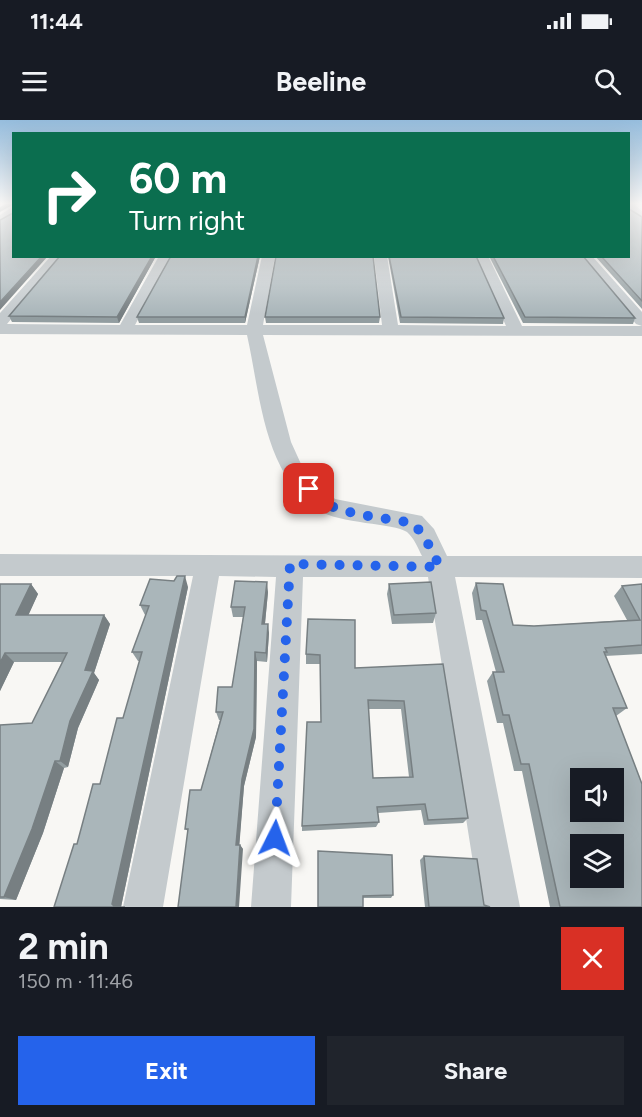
<!DOCTYPE html>
<meta charset="utf-8">
<style>
:root{--surface:#171b24;--page:#20242c;--text:#f1f3f6;--muted:#9ea1a6;--accent:#2563eb}
body{margin:0;font-family:Figtree,sans-serif;background:var(--page);color:var(--text);height:100vh;display:flex;flex-direction:column;font-size:22px;white-space:nowrap}
*{box-sizing:border-box;margin:0}
p{font-size:20px;color:var(--muted)}
.icon{flex:none;width:33px;height:33px;fill:none;stroke:currentColor;stroke-width:2;stroke-linecap:round;stroke-linejoin:round}
.map{position:relative;height:787px;overflow:hidden}
.panel{display:flex;flex-direction:column;background:var(--surface);flex:1}
.panel>*{flex:none}
.guide{position:absolute;left:12px;top:12px;width:618px;height:126px;border-radius:0px;box-shadow:0 6px 24px #0002;background:#0b6e4f;color:#fff;overflow:hidden}
.fabs{position:absolute;left:570px;top:648px;display:grid;gap:12px}
.fabs a{display:grid;place-items:center;width:54px;height:54px;border-radius:0px;background:var(--surface);box-shadow:0 6px 24px #0002;font-size:30px}
.pin{position:absolute;display:grid;place-items:center;width:51px;height:51px;color:#fff;margin:-26px;border-radius:12px;box-shadow:0 3px 9px #0006}
.me{position:absolute;width:66px;margin:-33px;rotate:3deg;stroke-linejoin:round;filter:drop-shadow(0 0 4px #0008)}
.turn{display:flex;align-items:center;gap:21px;height:126px;padding:0 18px;font-size:27px}
.turn .icon{width:78px;height:78px;stroke-width:2.5}
.turn b{display:block;font-size:42px;line-height:51px}
.round{display:grid;place-items:center;flex:none;width:63px;height:63px;border-radius:0px;background:var(--page)}
.head{display:flex;align-items:center;justify-content:space-between;height:102px;padding:0 18px}
h1{font-size:36px;font-weight:700;line-height:45px}
.primary-button{display:flex;gap:12px;margin-top:auto;padding:12px 18px}
.primary-button a{flex:1;height:69px;border-radius:0px;background:var(--accent);color:#fff;font-size:24px;font-weight:700;line-height:69px;text-align:center}
.primary-button a+a{background:var(--page);color:var(--text)}
.status{display:flex;justify-content:space-between;align-items:center;height:42px;padding:0 30px;background:var(--surface);direction:ltr}
.status svg{height:16px;fill:currentColor}
header{display:flex;justify-content:space-between;align-items:center;height:78px;padding:0 18px;background:var(--surface);font-size:27px;font-weight:700}
.map>svg:first-child{display:block}
.lines{fill:none;stroke-linecap:round;stroke-linejoin:round}
.minor{fill:#c4cacd;fill-rule:evenodd}
.wall{fill:#929da0;fill-rule:evenodd}
.shaded-wall{fill:#777f82}
.building{fill:#aab6ba;stroke:#777f82;stroke-width:1.5;fill-rule:evenodd}
.route{stroke:#2563eb;stroke-width:10;stroke-dasharray:0 18}
</style>
<div class="status"><b>11:44</b><svg viewBox="0 0 49 12"><path d="M0 12V9h3v3zM5 12V6h3v6zM10 12V3h3v9zM15 12V0h3v12zM26 1h20v11H26zM47 4h2v5h-2z"/></svg></div>
<header><svg class="icon" aria-label="menu" viewBox="0 0 24 24"><path d="M4 6h16M4 12h16M4 18h16"/></svg>Beeline<svg class="icon" aria-label="search" viewBox="0 0 24 24"><circle cx="10" cy="10" r="6"/><path d="M15 15l6 6"/></svg></header>
<div class="map">
<svg width="642" height="787" viewBox="0 0 642 787">
<rect width="100%" height="100%" fill="#f8f7f4"/>
<g class="lines">
<path class="minor" d="M 628,84 L 634,84 L 642,91 L 642,100 L 628,91 Z
M 14,86 L 14,95 L 0,103 L 0,95 Z
M 51,136 L 64,136 L 7,204 L 120,205 L 159,136 L 172,136 L 135,205 L 247,205 L 262,136 L 275,136 L 263,205 L 382,205 L 374,136 L 387,136 L 398,205 L 506,206 L 475,136 L 488,136 L 522,206 L 642,206 L 642,216 L 263,215 L 291,322 L 301,344 L 335,379 L 422,396 L 434,409 L 447,436 L 642,436 L 642,458 L 455,457 L 520,787 L 480,787 L 428,457 L 303,457 L 291,787 L 251,787 L 276,457 L 219,456 L 163,787 L 123,787 L 193,456 L 0,456 L 0,434 L 422,436 C 418,428 414,418 407,412 C 394,403 339,404 318,390 C 263,354 260,272 247,215 L 0,214 L 0,193 Z
M 579,136 L 592,136 L 642,192 L 642,206 L 636,204 Z"/>
</g>
<path class="wall" d="M 629,89 L 642,97 L 642,189 L 595,136 L 628,136 Z
M 60,136 L 156,136 L 119,203 L 12,202 L 9,196 Z
M 171,136 L 260,136 L 245,203 L 139,203 L 137,197 Z
M 388,136 L 476,136 L 504,198 L 503,204 L 400,203 Z
M 489,136 L 583,136 L 635,198 L 633,204 L 523,203 Z
M 265,197 L 380,197 L 379,203 L 266,203 Z
M 476,463 L 513,505 L 534,506 L 627,500 L 614,476 L 622,466 L 642,464 L 642,534 L 605,536 L 627,588 L 616,596 L 642,787 L 550,787 L 522,651 L 514,651 L 503,603 L 497,603 L 487,561 L 493,552 L 496,552 L 482,500 L 476,500 L 472,473 Z
M 0,464 L 31,464 L 38,474 L 28,495 L 104,495 L 110,504 L 94,553 L 99,560 L 78,608 L 68,647 L 64,648 L 43,713 L 16,780 L 0,779 L 0,605 L 32,603 L 62,542 L 14,542 L 0,571 Z
M 389,464 L 436,493 L 433,503 L 392,504 L 387,474 Z
M 188,467 L 121,787 L 77,724 L 100,664 L 123,598 L 140,541 L 138,541 L 132,532 L 146,495 L 145,495 L 140,485 Z
M 268,472 L 265,504 L 269,513 L 267,542 L 257,541 L 256,617 L 244,666 L 239,725 L 240,725 L 243,729 L 188,711 L 185,709 L 201,670 L 220,600 L 219,600 L 216,592 L 232,567 L 243,497 L 233,497 L 231,487 Z
M 308,499 L 355,548 L 443,544 L 468,698 L 463,703 L 424,705 L 421,690 L 378,693 L 379,702 L 376,707 L 302,711 L 302,706 L 321,602 L 320,544 L 306,544 L 306,534 ZM 368,589 L 401,589 L 409,657 L 373,658 Z
M 318,731 L 393,775 L 391,778 L 363,778 Z
M 424,736 L 484,785 L 490,787 L 425,787 L 420,740 Z"/>
<path class="shaded-wall" d="M 5,84 L 14,84 L 0,92 L 0,87 Z
M 42,136 L 48,136 L 0,190 L 0,182 Z
M 152,136 L 156,136 L 119,203 L 117,197 Z
M 258,136 L 260,136 L 245,203 L 245,197 Z
M 185,456 L 188,467 L 121,787 L 115,787 L 112,784 Z
M 267,462 L 268,472 L 264,513 L 262,504 Z
M 31,464 L 38,474 L 24,505 L 16,495 Z
M 104,495 L 110,504 L 94,553 L 99,560 L 78,608 L 68,647 L 60,641 L 70,601 L 85,550 Z
M 268,504 L 269,513 L 267,542 L 266,533 Z
M 255,532 L 257,541 L 256,617 L 244,666 L 239,730 L 236,725 L 242,659 Z
M 5,533 L 14,542 L 0,571 L 0,543 Z
M 55,641 L 64,648 L 43,713 L 16,780 L 4,777 Z
M 240,725 L 243,729 L 239,787 L 236,787 Z"/>
<path class="building" d="M 13,84 L 14,84 L 14,136 L 42,136 L 0,182 L 0,100 L 13,93 Z
M 628,87 L 629,89 L 642,97 L 642,181 L 601,136 L 628,136 Z
M 60,136 L 152,136 L 117,197 L 9,196 Z
M 171,136 L 258,136 L 245,197 L 137,197 Z
M 276,136 L 373,136 L 380,197 L 265,197 Z
M 389,136 L 476,136 L 504,198 L 401,197 Z
M 493,136 L 583,136 L 635,198 L 525,197 Z
M 177,456 L 185,456 L 112,784 L 115,787 L 125,787 L 54,787 L 74,724 L 77,724 L 93,664 L 100,664 L 117,598 L 123,598 L 142,532 L 132,532 L 149,486 L 140,485 L 150,459 L 174,461 Z
M 235,461 L 267,462 L 262,504 L 268,504 L 266,533 L 255,532 L 254,609 L 242,659 L 236,725 L 240,725 L 236,787 L 178,787 L 188,709 L 185,709 L 190,670 L 201,670 L 223,592 L 216,592 L 218,567 L 232,567 L 245,487 L 231,487 Z
M 431,462 L 436,493 L 394,495 L 389,464 Z
M 476,463 L 503,464 L 513,505 L 534,506 L 640,500 L 622,466 L 642,464 L 642,525 L 605,528 L 607,532 L 604,532 L 627,588 L 613,588 L 642,664 L 642,787 L 560,787 L 529,644 L 521,644 L 509,595 L 503,595 L 493,552 L 504,552 L 486,491 L 481,490 ZM 580,658 L 614,658 L 614,692 L 580,692 ZM 580,724 L 614,724 L 614,758 L 580,758 Z
M 0,464 L 31,464 L 16,495 L 104,495 L 85,550 L 93,551 L 70,601 L 60,641 L 55,641 L 32,709 L 4,777 L 0,777 L 0,605 L 32,603 L 67,533 L 5,533 L 0,543 Z
M 308,499 L 355,500 L 355,548 L 443,544 L 468,698 L 428,700 L 425,684 L 377,687 L 379,702 L 302,706 L 307,602 L 321,602 L 320,535 L 306,534 ZM 368,580 L 404,581 L 413,657 L 373,658 Z
M 318,731 L 392,735 L 393,775 L 363,776 L 363,787 L 318,787 Z
M 424,736 L 477,739 L 484,785 L 490,787 L 429,787 Z"/>
<linearGradient id="sky" x2="0" y2="1"><stop stop-color="#96bddd"/><stop offset="0.43" stop-color="#fcfbfa"/><stop offset="1" stop-color="#fcfbfa" stop-opacity="0"/></linearGradient>
<rect width="642" height="194" fill="url(#sky)"/>
<g class="lines">
<path class="route" d="M 275,718 L 290,444 L 440,447 L 424,416 L 413,403 L 356,394 L 327,385 L 309,369"/>
</g>
</svg>
<div class="fabs">
<a><svg class="icon" aria-label="sound" viewBox="0 0 24 24"><path d="M4 9h4l5-4v14l-5-4H4zM17 9q2 3 0 6"/></svg></a>
<a><svg class="icon" aria-label="layers" viewBox="0 0 24 24"><path d="M12 4l9 5-9 5-9-5zM3 14l9 5 9-5"/></svg></a>
</div>
<div class="pin" style="left:309px;top:369px;background:#d93025"><svg class="icon" aria-label="arrive" viewBox="0 0 24 24"><path d="M6 21V4h12l-3 4 3 4H6"/></svg></div>
<svg class="me" style="left:275px;top:718px" viewBox="-20 -20 40 40"><path d="M0-17L14 15 0 8-14 15z" fill="#2563eb" stroke="#fff" stroke-width="4"/></svg>
<div class="guide">
<div class="turn"><svg class="icon" aria-label="right" viewBox="0 0 24 24"><path d="M7 20v-9h11M14 6l5 5-5 5"/></svg><div><b>60 m</b>Turn right</div></div>
</div>
</div>
<section class="panel">
<div class="head"><div><h1>2 min</h1><p>150 m · 11:46</p></div><a class="round" style="background:#d93025;color:#fff"><svg class="icon" aria-label="close" viewBox="0 0 24 24"><path d="M6 6l12 12M18 6L6 18"/></svg></a></div>
<div class="primary-button"><a>Exit</a><a>Share</a></div>
</section>
